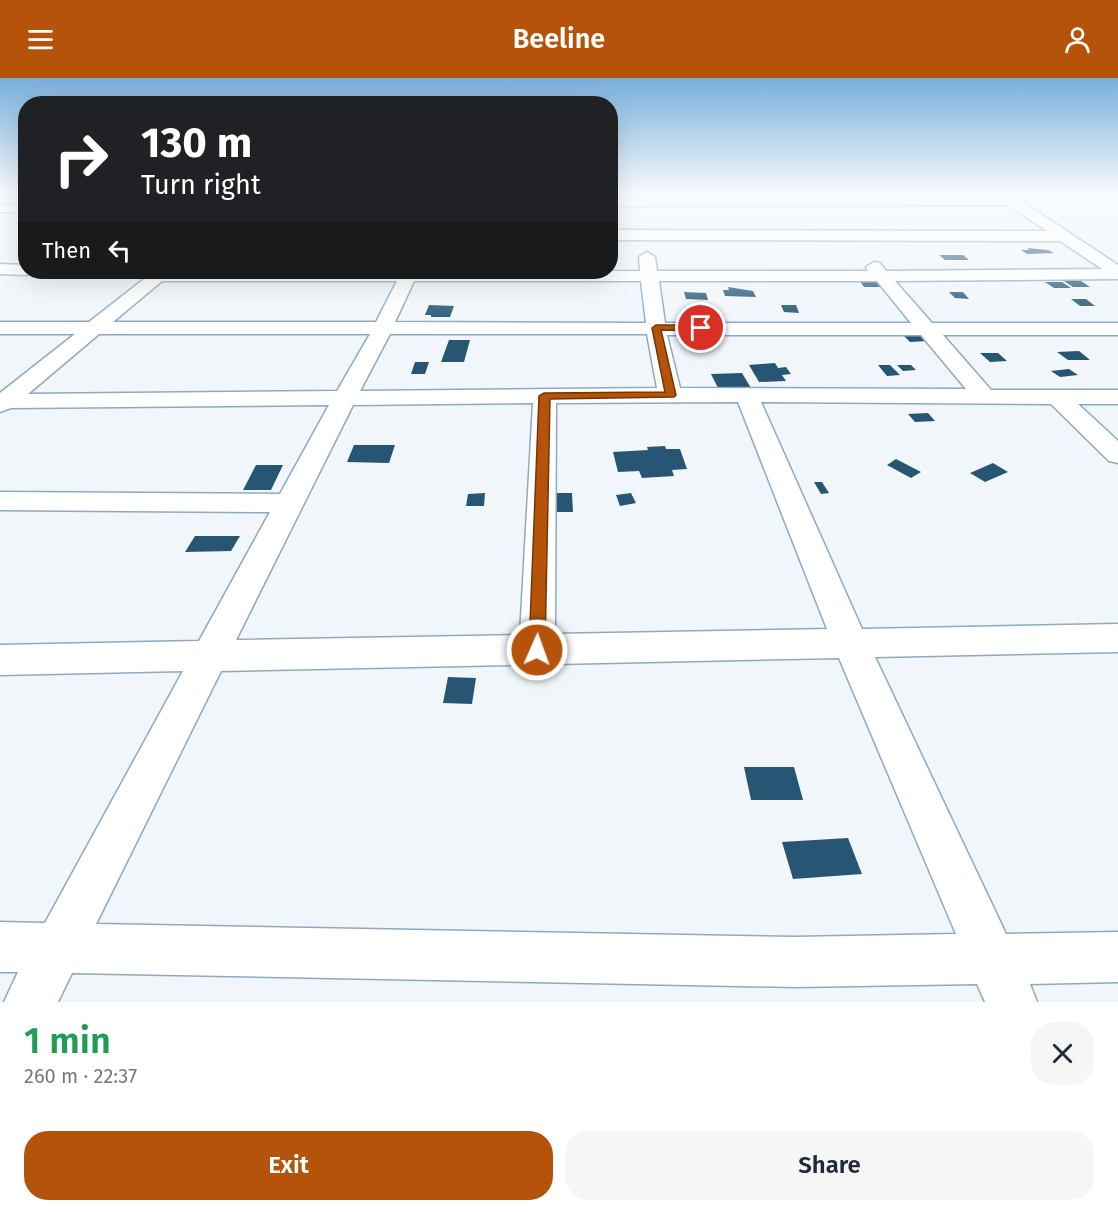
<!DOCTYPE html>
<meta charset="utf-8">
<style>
:root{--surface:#fff;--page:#f6f6f7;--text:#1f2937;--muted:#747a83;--accent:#b45309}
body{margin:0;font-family:"Fira Sans",sans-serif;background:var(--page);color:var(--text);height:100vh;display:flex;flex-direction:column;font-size:22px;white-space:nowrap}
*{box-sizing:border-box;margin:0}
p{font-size:20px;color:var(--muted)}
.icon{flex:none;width:33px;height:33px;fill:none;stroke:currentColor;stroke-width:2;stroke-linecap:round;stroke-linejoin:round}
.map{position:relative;height:924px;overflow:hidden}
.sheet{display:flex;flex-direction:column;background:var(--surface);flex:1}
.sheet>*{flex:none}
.guide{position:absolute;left:18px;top:18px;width:600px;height:183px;border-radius:24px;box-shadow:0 6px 24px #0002;background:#202124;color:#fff;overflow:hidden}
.pin{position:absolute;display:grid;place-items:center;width:51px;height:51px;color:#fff;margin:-26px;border:3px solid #fff;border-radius:50%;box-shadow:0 2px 6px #0007}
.me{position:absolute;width:66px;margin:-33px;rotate:2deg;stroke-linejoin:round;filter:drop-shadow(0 0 4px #0008)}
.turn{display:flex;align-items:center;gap:21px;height:126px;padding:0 24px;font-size:27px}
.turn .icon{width:78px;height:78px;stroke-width:2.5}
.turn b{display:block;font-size:42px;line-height:51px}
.then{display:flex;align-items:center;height:57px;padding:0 24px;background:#0003;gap:12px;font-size:22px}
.round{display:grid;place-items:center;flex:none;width:63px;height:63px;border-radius:24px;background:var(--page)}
.summary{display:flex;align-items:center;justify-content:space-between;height:102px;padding:0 24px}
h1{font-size:36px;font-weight:600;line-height:45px;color:#1e9e55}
.action{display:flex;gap:12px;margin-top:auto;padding:12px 24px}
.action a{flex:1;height:69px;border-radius:24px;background:var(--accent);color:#fff;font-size:24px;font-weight:600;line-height:69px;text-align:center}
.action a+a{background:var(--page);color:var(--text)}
header{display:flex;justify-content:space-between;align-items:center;height:78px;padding:0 24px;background:var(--accent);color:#fff;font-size:27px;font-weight:600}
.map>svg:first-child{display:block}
.building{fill:#275675}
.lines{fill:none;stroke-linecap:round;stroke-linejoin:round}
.minor-casing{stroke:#8daabf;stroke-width:3}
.minor{fill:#fff;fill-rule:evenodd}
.route{fill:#b45309;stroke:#753606;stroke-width:1.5}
</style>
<header><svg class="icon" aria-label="menu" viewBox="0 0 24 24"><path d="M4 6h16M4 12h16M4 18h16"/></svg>Beeline<svg class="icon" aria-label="person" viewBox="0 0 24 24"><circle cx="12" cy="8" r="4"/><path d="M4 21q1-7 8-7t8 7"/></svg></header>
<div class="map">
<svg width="1118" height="924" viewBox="0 0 1118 924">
<rect width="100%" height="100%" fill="#f0f6fa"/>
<path class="building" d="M 1027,170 L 1048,172 L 1054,175 L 1027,176 L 1021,172 L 1029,172 Z
M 939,177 L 963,177 L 969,182 L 945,182 Z
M 859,202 L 877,203 L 882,209 L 864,209 Z
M 1064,203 L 1081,203 L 1090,209 L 1073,209 Z
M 1045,204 L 1062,204 L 1071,210 L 1054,210 Z
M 728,209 L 753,213 L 756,219 L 725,218 L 723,212 L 729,212 Z
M 684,214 L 706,215 L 708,222 L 686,221 Z
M 949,214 L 963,214 L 969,221 L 955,220 Z
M 1071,221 L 1086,221 L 1095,228 L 1080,228 Z
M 429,227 L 454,228 L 450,239 L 431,239 L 431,237 L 425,237 Z
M 781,227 L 796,227 L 799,235 L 784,234 Z
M 919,255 L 928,263 L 910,264 L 902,256 Z
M 449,262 L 470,262 L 464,284 L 441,284 Z
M 1079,273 L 1090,282 L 1068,282 L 1057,274 Z
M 980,275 L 998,275 L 1007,283 L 990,284 Z
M 415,284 L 429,284 L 425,296 L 411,296 Z
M 775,285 L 778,290 L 786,289 L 791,296 L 782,297 L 786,303 L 759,304 L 749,287 Z
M 878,287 L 890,287 L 900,297 L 887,298 Z
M 897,287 L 911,287 L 916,292 L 903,293 Z
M 1069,291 L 1078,297 L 1060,299 L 1051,293 Z
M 742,295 L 751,310 L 719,312 L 711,296 Z
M 928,335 L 935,343 L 915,344 L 908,336 Z
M 354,367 L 395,367 L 389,385 L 347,384 Z
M 665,368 L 666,371 L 680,371 L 687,391 L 672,392 L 674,398 L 642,400 L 639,393 L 618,394 L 613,374 L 648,372 L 647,369 Z
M 896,381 L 921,394 L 911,400 L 887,387 Z
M 993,385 L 1008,394 L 985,404 L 970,395 Z
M 256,387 L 283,387 L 271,412 L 243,412 Z
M 814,404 L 822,404 L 829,415 L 821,416 Z
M 485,415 L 484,428 L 466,428 L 468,416 Z
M 553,415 L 572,415 L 573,434 L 554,434 Z
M 631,415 L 636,425 L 620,428 L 616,417 Z
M 195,458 L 240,458 L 231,473 L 185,474 Z
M 448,599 L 476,600 L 472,626 L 443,625 Z
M 744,689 L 794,689 L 803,722 L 751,722 Z
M 848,760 L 862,796 L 793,801 L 782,764 Z"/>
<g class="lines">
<g class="minor-casing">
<path id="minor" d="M 996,117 L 1012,117 L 1118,187 L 1118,201 L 895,203 L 932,245 L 1118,245 L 1118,257 L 943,257 L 991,312 L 1118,312 L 1118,326 L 1078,326 L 1118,363 L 1118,385 L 1109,383 L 1051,326 L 761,324 L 862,551 L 1118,546 L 1118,574 L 875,579 L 1006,856 L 1118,854 L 1118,904 L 1030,906 L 1037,924 L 985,924 L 977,906 L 795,909 L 72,895 L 58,924 L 4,924 L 18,894 L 0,894 L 0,844 L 45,845 L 183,593 L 0,597 L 0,567 L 199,563 L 270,434 L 0,432 L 0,414 L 280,416 L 329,327 L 11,330 L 0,334 L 0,315 L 75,256 L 0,256 L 0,244 L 89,244 L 153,194 L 640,193 L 639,179 L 647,174 L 655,179 L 657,193 L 868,193 L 866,189 L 874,184 L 880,185 L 886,193 L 1102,191 L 1060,163 L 610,162 L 610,152 L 1047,153 L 1008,127 L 610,128 L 610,120 L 997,119 ZM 162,203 L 397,203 L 376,244 L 113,244 ZM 414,203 L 641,203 L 646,245 L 395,244 ZM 659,203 L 877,203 L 911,245 L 665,245 ZM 99,256 L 370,256 L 337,313 L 28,316 ZM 390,256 L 647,256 L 657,310 L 360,313 ZM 667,257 L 921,257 L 966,311 L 680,310 ZM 738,324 L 827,551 L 555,556 L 556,325 ZM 533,325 L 520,557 L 236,562 L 353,327 ZM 839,580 L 956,856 L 795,859 L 96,846 L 221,593 Z
M 0,126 L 26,126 L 26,134 L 0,134 Z
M 0,186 L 26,187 L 26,194 L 33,194 L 26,197 L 0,196 Z"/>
</g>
<use href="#minor" class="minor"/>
</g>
<linearGradient id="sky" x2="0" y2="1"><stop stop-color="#79aedb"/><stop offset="0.47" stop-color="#f8fbfd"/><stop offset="1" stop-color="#f8fbfd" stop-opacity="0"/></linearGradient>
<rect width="1118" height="247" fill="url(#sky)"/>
<path class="route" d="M 656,247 L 701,247 L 706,250 L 701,253 L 661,252 L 676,317 L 674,319 L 550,321 L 545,572 L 543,577 L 537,579 L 531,577 L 529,572 L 539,318 L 544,315 L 665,314 L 652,250 Z"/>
</svg>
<div class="pin" style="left:701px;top:250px;background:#d93025"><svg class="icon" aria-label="arrive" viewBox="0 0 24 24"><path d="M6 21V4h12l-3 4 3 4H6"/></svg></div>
<svg class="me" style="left:537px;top:572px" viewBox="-20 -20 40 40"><circle r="17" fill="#b45309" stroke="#fff" stroke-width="3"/><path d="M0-11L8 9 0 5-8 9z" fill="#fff"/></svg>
<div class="guide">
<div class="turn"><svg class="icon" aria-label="right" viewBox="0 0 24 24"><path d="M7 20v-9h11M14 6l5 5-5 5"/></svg><div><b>130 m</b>Turn right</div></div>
<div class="then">Then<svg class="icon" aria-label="left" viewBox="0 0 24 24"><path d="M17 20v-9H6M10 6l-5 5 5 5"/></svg></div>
</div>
</div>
<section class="sheet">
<div class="summary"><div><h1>1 min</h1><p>260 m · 22:37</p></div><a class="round"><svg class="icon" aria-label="close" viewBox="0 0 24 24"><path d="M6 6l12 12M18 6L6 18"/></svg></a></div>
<div class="action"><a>Exit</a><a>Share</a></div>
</section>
